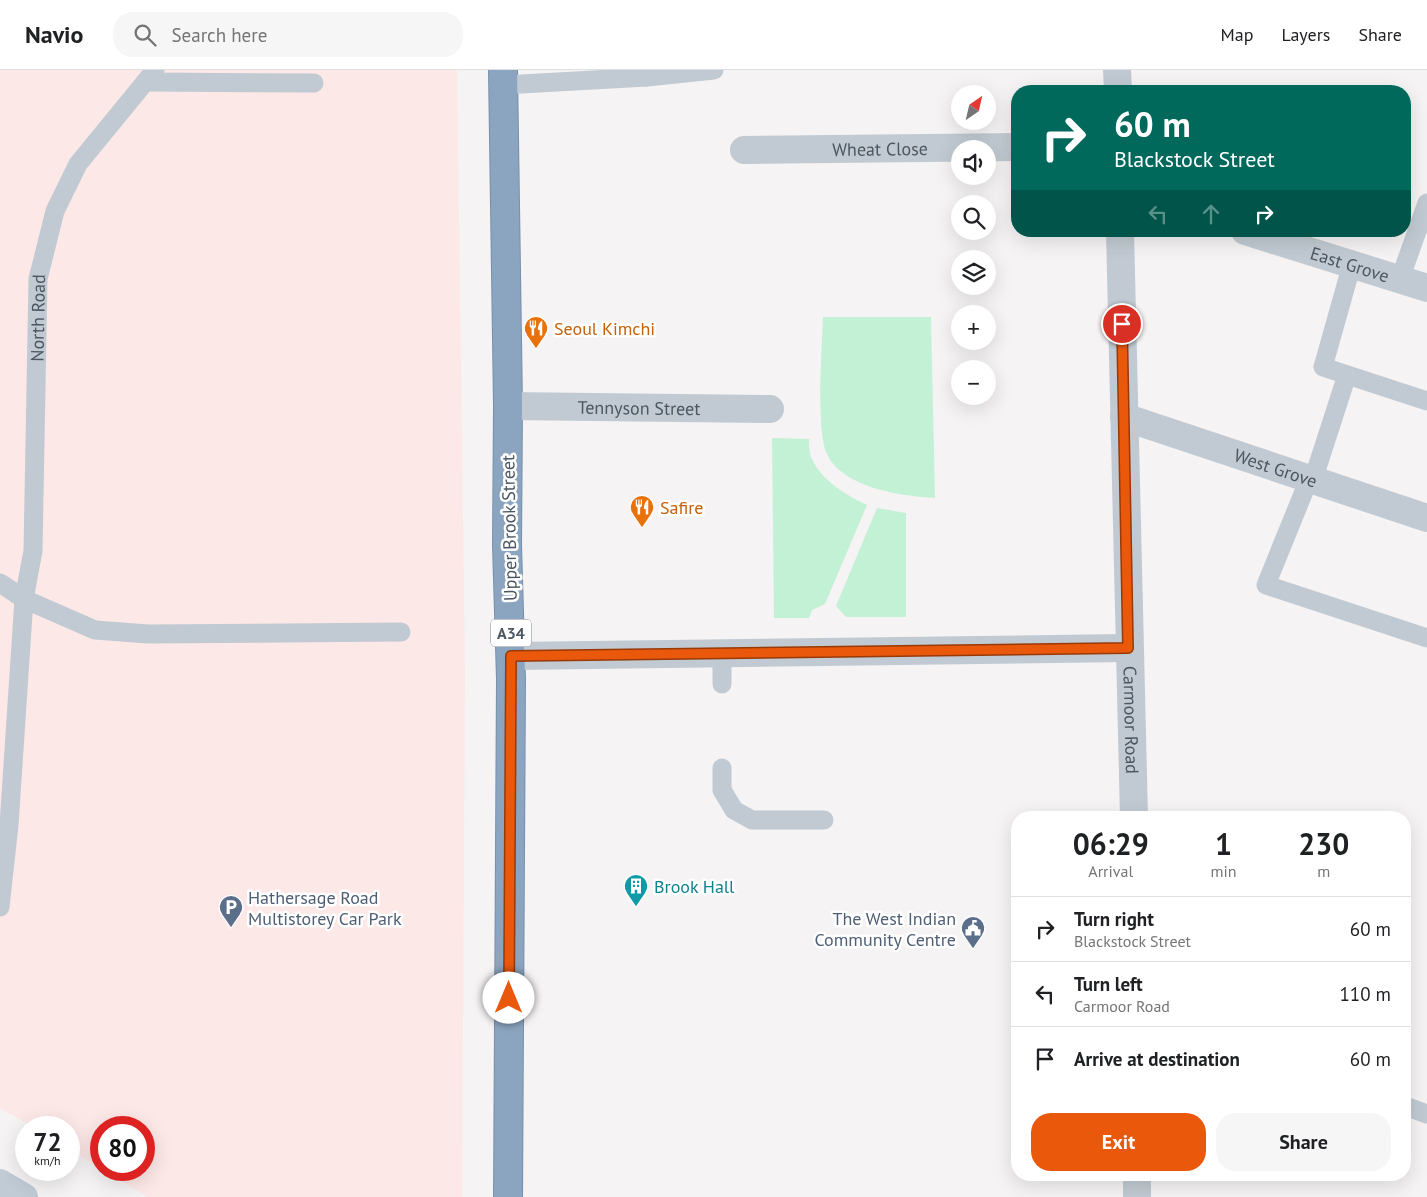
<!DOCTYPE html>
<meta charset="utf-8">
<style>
:root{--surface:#fff;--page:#f6f6f6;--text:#202124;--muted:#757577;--line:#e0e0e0;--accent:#ea580c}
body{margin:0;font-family:"PT Sans",sans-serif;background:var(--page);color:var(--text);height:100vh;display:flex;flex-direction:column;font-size:19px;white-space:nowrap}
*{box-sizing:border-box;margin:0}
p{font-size:16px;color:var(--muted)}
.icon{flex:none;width:28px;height:28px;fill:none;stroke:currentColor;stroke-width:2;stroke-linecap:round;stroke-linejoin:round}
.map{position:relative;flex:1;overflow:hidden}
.drawer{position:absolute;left:1011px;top:741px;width:400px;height:370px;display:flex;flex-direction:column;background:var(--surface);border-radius:20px;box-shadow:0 5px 20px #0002}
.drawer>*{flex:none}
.banner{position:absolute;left:1011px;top:15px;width:400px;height:152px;border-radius:20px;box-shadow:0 5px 20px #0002;background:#00695c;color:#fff;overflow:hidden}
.needle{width:32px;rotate:34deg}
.fabs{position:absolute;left:951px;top:15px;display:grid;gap:10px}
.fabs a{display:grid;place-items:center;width:45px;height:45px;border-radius:50%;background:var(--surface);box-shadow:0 5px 20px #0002;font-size:25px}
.speed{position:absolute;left:15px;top:1046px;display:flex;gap:10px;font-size:25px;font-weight:700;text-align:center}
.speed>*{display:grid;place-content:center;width:65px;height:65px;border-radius:50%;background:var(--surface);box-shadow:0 5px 20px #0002;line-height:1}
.speed small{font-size:12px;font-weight:400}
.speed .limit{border:8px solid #d22;background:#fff;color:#111}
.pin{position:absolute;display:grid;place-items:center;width:42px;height:42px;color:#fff;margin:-21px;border:2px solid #fff;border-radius:50%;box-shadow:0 1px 5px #0007}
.me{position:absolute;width:55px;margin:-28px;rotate:0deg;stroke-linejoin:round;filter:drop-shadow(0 0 4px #0008)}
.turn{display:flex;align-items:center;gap:18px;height:105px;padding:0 20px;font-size:22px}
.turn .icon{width:65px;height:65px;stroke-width:2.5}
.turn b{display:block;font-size:35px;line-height:42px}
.lanes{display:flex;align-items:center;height:48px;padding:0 20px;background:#0003;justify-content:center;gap:25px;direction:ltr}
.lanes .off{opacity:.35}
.eta{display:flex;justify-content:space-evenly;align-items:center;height:85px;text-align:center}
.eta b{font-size:30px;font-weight:800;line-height:35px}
.cta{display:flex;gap:10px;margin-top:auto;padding:10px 20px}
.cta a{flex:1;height:58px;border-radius:20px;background:var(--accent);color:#fff;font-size:20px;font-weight:800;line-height:58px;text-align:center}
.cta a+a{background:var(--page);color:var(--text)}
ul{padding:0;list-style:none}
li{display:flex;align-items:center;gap:15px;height:65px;padding:0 20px;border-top:1px solid var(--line)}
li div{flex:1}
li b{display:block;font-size:19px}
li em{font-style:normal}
header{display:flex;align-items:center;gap:30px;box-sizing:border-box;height:70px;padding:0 25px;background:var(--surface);border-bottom:1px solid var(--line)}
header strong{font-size:24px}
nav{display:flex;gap:28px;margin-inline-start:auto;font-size:18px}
.search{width:350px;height:45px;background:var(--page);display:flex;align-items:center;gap:12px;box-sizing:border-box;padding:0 18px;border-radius:20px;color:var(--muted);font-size:19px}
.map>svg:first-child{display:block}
.medical{fill:#fce8e6}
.grass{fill:#c3f1d5}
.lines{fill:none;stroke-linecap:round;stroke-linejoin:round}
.highway-casing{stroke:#7690ad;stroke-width:30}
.lane{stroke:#c1cad2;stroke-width:19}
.street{stroke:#c1cad2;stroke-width:28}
.secondary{stroke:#c1cbd6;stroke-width:28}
.highway{stroke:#8ba5c1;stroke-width:28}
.route-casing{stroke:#983908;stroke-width:12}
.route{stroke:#ea580c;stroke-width:9}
.labels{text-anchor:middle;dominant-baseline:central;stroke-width:5;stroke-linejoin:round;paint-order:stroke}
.shield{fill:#fff;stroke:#808990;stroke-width:1}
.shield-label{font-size:16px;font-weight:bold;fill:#4a5661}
.street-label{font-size:18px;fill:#4a5661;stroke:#fff}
.food-label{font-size:18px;fill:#c56008;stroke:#fff;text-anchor:start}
.culture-label{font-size:18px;fill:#0d838f;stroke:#fff;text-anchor:start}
.service-label{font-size:18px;fill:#4e5e75;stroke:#fff;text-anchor:start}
</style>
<header>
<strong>Navio</strong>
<div class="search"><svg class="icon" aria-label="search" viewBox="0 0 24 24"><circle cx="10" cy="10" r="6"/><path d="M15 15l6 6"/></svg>Search here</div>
<nav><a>Map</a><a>Layers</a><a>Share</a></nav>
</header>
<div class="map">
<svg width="1427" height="1127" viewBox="0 0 1427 1127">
<rect width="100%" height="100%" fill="#f5f3f3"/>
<path class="medical" d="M 0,0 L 457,0 L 465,602 L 462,1127 L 148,1127 L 103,1100 L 144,1100 L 144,1058 L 101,1058 L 101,1099 L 69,1079 L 69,1058 L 33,1057 L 0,1038 Z"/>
<path class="grass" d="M 823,247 L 931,247 L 935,428 C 901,426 841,418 826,382 C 816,356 822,278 823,247 Z
M 772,368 L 809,369 C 809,375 809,383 812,389 C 822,411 846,425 867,435 L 825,534 L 812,540 L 809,548 L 774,548 Z
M 877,438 L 906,443 L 906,547 L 846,547 L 836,536 Z"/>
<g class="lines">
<g class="highway-casing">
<path id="highway" d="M 503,0 L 508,336 L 507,475 L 511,609 L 508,1127"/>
</g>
<g class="lane">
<path d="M 647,7 L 714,0"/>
<path d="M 145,12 L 314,13"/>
<path d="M 503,15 L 647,7 L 648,0"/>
<path d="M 1352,194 L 1323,297 L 1427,331"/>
<path d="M 1400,209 L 1427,133"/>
<path d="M 1309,409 L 1266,515 L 1427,568"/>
<path d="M 1313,410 L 1347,305"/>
<path d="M 0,513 L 24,529 L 95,560 L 148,564 L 401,562"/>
<path d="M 722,583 L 722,614"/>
<path d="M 722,698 L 722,720 L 734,740 L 752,750 L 824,750"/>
<path id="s1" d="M 0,837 L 9,755 L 24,529 L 33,481 L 38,209 L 55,141 L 78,94 L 155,0"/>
<path d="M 1405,1036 L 1427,1044"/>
</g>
<g class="street">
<path d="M 1117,0 L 1118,21"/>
<path id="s2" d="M 744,80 L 1018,77"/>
<path id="s3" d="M 1120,161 L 1134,748"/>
<path id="s4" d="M 1245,161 L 1427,218"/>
<path id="s5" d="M 508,336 L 770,339"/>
<path id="s6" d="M 1124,347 L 1427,448"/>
<path d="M 511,586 L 1128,578"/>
<path d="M 1137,1127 L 1137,1105"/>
</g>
<path class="secondary" d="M 0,1113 L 24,1127"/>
<use href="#highway" class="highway"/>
</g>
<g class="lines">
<g class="route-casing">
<path id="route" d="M 509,928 L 511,586 L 1128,578 L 1122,254"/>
</g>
<use href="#route" class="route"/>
</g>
<defs>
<g id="restaurant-pin" transform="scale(1.25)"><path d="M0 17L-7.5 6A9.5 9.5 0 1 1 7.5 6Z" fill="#e8710a" stroke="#fff"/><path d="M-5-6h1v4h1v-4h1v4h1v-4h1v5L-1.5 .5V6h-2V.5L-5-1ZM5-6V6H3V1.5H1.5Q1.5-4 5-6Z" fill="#fff"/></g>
<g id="building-pin" transform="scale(1.25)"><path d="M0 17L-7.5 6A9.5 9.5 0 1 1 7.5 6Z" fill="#0f9aa8" stroke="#fff"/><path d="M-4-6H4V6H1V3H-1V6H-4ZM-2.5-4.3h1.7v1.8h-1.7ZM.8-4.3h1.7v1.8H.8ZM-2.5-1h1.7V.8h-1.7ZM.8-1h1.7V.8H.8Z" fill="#fff"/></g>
<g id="parking-pin" transform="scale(1.25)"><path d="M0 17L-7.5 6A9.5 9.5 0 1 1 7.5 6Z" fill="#5c6f8a" stroke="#fff"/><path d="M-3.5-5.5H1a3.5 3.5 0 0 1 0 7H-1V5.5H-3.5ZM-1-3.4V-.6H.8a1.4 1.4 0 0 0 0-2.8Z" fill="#fff"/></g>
<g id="civic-pin" transform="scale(1.25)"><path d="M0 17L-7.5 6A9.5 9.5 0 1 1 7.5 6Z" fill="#5c6f8a" stroke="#fff"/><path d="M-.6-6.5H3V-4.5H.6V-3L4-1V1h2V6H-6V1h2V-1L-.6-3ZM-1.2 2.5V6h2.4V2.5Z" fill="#fff"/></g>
</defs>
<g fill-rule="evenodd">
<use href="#restaurant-pin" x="536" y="258"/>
<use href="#restaurant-pin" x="642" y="437"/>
<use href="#building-pin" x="636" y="816"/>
<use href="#parking-pin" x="231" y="837"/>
<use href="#civic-pin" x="973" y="858"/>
</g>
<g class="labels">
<rect class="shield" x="491" y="549.5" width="40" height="27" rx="4"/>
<g class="shield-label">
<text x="511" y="563">A34</text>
</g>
<g class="street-label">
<text stroke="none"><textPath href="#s2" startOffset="136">Wheat Close</textPath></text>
<text stroke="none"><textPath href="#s4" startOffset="110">East Grove</textPath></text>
<text stroke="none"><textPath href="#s1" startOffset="591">North Road</textPath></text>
<text stroke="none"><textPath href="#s5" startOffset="131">Tennyson Street</textPath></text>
<text stroke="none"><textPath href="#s6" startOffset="160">West Grove</textPath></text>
<text transform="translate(509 458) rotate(-91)">Upper Brook Street</text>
<text stroke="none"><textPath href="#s3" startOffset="489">Carmoor Road</textPath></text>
</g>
<g class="food-label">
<text x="554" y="258">Seoul Kimchi</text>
<text x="660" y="437">Safire</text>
</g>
<g class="culture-label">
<text x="654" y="816">Brook Hall</text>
</g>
<g class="service-label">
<text x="248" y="827">Hathersage Road<tspan x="248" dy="21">Multistorey Car Park</tspan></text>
<text x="956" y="848" text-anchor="end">The West Indian<tspan x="956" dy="21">Community Centre</tspan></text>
</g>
</g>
</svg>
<div class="fabs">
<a><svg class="needle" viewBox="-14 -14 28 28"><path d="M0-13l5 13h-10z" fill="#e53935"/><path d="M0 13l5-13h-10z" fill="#757577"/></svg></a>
<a><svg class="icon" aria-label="sound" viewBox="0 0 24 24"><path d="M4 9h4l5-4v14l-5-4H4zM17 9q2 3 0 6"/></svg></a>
<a><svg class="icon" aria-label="search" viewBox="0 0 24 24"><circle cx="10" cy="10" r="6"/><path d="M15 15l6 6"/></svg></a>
<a><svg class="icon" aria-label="layers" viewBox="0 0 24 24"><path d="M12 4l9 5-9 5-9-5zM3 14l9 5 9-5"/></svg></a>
<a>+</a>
<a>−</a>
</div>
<div class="speed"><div>72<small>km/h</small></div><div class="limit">80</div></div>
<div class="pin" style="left:1122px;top:254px;background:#d93025"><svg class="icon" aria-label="arrive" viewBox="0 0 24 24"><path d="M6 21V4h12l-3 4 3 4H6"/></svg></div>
<svg class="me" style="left:509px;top:928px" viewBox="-20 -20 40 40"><circle r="19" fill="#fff"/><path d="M0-13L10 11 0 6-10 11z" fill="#ea580c"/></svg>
<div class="banner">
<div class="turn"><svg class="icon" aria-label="right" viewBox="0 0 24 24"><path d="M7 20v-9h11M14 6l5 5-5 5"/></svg><div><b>60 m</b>Blackstock Street</div></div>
<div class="lanes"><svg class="icon off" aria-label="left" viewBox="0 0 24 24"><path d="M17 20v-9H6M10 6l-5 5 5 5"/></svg><svg class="icon off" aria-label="ahead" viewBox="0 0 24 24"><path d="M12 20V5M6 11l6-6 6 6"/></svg><svg class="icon" aria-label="right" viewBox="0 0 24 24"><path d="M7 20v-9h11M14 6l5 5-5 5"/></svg></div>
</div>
<section class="drawer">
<div class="eta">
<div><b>06:29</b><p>Arrival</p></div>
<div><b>1</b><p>min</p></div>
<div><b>230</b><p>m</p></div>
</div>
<ul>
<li><svg class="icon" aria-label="right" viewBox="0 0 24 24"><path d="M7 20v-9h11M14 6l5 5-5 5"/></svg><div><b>Turn right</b><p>Blackstock Street</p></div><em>60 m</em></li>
<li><svg class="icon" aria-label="left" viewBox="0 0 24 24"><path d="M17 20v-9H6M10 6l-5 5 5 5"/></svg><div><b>Turn left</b><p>Carmoor Road</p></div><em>110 m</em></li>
<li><svg class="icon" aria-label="arrive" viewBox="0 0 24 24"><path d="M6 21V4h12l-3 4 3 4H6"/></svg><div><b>Arrive at destination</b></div><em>60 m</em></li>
</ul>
<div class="cta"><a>Exit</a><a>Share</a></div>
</section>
</div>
